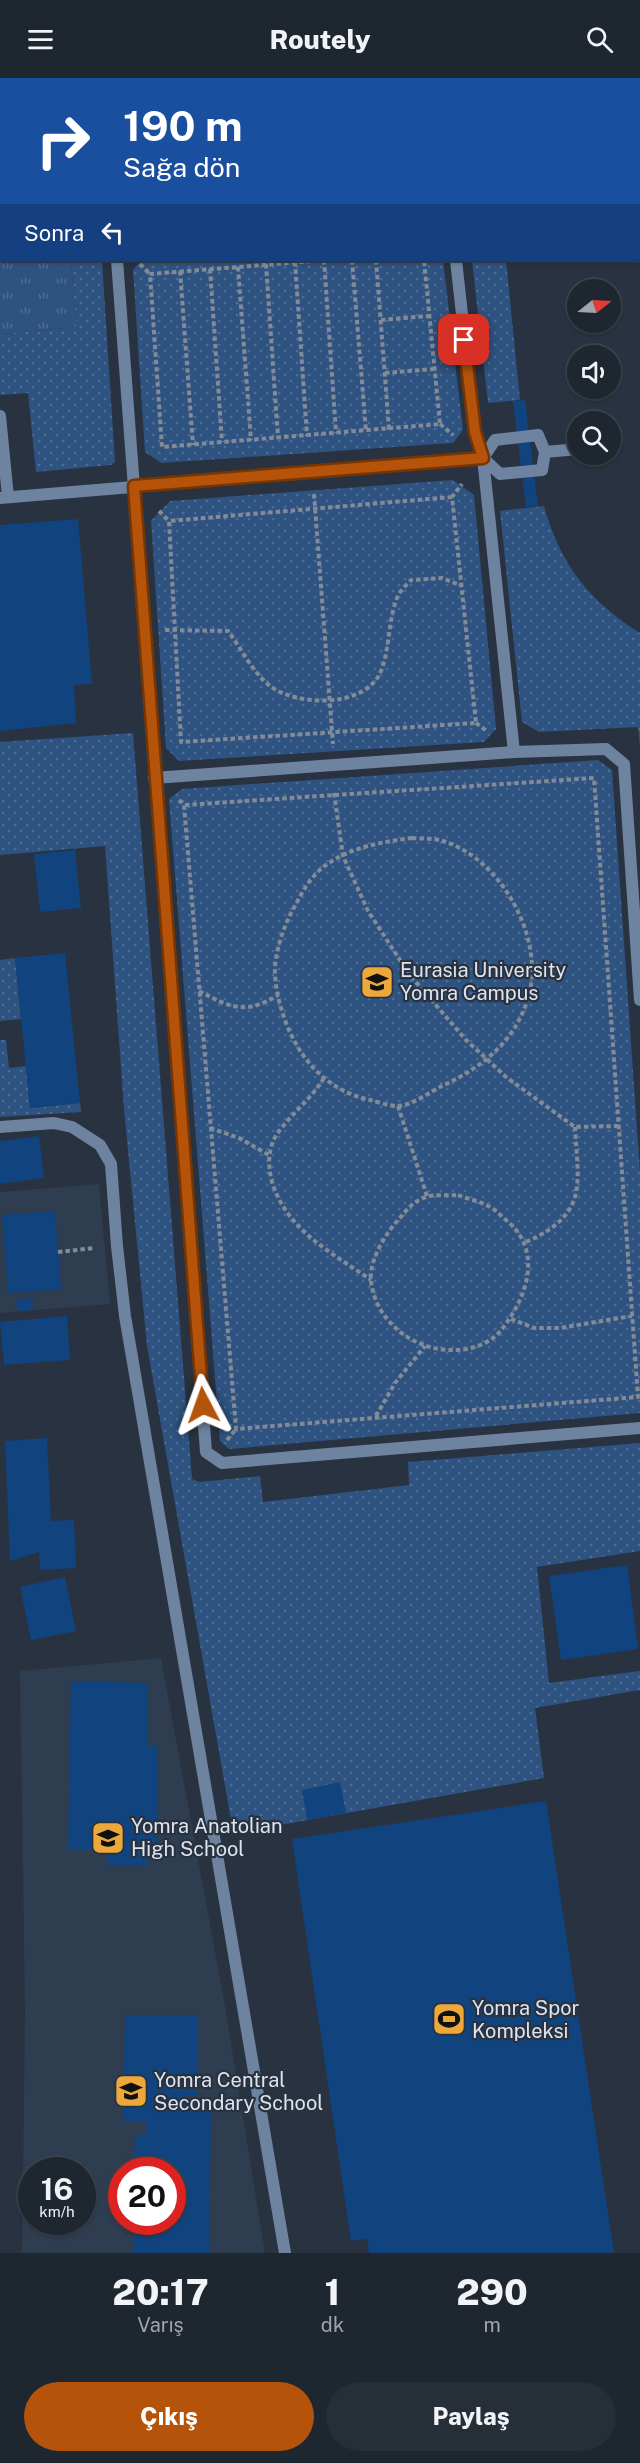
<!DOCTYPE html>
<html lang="tr">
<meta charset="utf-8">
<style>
:root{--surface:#1e2630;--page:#262e38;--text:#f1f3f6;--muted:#a1a5ab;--line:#3c434c;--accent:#b45309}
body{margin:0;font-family:"Public Sans",sans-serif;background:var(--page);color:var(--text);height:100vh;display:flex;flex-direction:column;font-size:22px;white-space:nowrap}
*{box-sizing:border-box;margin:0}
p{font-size:20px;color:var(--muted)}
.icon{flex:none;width:33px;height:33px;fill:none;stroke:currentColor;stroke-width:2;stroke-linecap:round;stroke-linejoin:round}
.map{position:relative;height:2175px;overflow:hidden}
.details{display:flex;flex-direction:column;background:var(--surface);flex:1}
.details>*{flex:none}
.guide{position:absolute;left:0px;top:0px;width:640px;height:183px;box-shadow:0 2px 4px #0004,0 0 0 2px var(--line);background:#1a4fa0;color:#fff;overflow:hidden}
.needle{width:39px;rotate:72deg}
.controls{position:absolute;left:567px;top:201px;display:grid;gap:12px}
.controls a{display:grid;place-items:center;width:54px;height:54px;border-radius:50%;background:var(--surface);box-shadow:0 2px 4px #0004,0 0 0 2px var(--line);font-size:30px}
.speed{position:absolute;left:18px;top:2079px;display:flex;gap:12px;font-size:30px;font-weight:700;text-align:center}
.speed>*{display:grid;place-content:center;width:78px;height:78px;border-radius:50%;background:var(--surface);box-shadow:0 2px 4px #0004,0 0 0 2px var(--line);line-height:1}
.speed small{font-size:15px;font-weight:400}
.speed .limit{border:9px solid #d22;background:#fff;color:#111}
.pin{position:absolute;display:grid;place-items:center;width:51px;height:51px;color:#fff;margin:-26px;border-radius:12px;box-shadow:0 3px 9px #0006}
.me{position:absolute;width:66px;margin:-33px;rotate:356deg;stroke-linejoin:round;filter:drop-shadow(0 0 4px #0008)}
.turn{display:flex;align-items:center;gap:21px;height:126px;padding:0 24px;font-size:27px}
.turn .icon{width:78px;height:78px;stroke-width:2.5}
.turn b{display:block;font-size:42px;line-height:51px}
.then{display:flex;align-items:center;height:57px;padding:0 24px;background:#0003;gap:12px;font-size:22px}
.eta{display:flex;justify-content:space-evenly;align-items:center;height:102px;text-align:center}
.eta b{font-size:36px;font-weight:800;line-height:42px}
.action{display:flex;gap:12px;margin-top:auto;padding:12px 24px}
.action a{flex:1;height:69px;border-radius:36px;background:var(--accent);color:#fff;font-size:24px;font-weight:800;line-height:69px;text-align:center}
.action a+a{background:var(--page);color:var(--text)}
header{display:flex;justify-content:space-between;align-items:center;height:78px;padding:0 24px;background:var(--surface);font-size:27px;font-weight:800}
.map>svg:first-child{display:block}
.built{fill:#2e3d4f;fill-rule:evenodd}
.grass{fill:url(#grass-dots)}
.park{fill:url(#park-tufts)}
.building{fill:#11447e}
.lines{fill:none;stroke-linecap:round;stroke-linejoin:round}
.path{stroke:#828b96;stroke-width:4;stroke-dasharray:4.5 3;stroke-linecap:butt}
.service{stroke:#6d839f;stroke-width:12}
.minor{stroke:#6d839f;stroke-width:12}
.route-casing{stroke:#753606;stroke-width:15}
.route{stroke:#b45309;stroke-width:10}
.labels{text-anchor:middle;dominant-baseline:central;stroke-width:4.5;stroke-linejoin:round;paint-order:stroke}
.poi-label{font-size:20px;fill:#dde4ed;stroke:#283240;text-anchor:start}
</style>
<header><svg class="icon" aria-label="menu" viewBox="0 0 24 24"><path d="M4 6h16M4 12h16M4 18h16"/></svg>Routely<svg class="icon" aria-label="search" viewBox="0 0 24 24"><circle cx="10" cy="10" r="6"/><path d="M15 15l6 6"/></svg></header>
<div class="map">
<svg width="640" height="2175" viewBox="0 0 640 2175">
<defs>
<pattern id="grass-dots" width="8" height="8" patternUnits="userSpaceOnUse" patternTransform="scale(1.5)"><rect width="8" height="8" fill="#2e5381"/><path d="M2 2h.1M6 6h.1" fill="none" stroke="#4c6c93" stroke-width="1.8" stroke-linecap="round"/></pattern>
<pattern id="park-tufts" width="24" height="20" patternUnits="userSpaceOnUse" patternTransform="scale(1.5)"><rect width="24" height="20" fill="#2e5381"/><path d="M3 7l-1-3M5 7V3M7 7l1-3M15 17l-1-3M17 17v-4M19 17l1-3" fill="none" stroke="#4c6c93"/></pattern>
</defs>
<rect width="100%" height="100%" fill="#283240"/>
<path class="built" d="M 99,1106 L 110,1226 L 0,1235 L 0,1114 Z
M 161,1580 L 225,1928 L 265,2175 L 22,2175 L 25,1933 L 20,1593 ZM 32,2092 L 82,2092 L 82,2144 L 32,2144 ZM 122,2092 L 172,2092 L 172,2144 L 122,2144 Z"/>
<path class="grass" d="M 75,0 L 495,0 L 495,1 L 75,2 Z
M 71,182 L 102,182 L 115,384 L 111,387 L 36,394 L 28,315 L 0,317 L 0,256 L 76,249 Z
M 141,182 L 443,182 L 463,352 L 453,365 L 161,385 L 145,374 L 133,192 Z
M 472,182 L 506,182 L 520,322 L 488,325 Z
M 453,402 L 474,417 L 496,651 L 484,664 L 179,683 L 166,670 L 151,443 L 170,423 Z
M 544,428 C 560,486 589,523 640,555 L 640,668 L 638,649 L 539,654 L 522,644 L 500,433 Z
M 133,655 L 192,1401 L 199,1404 L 260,1398 L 263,1424 L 409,1407 L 408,1384 L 640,1365 L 640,1473 L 537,1489 L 549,1605 L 640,1593 L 640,1612 L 535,1630 L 544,1700 L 263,1750 L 261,1742 L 232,1747 L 147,1268 L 124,1031 L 105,768 L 0,777 L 0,664 Z
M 598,682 L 612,692 L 640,1094 L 640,1335 L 229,1371 L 220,1363 L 169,721 L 182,711 Z
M 15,880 L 21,941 L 0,943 L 0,882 Z
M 0,962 L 6,962 L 9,990 L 26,988 L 30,1030 L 80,1025 L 81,1034 L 0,1039 Z"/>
<path class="park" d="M 0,0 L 67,0 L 2,2 L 2,182 L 71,182 L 76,249 L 0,256 Z"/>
<path class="building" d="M 525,322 L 538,428 L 526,429 L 513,323 Z
M 78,441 L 92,606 L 74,607 L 76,645 L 0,653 L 0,447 Z
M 75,772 L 81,830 L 40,834 L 34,776 Z
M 65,875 L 80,1025 L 30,1030 L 15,880 Z
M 39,1058 L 44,1100 L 0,1106 L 0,1063 Z
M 55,1133 L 61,1211 L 8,1215 L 2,1137 Z
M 32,1220 L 33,1232 L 18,1233 L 16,1222 Z
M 67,1238 L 70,1282 L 4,1287 L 0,1244 Z
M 47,1360 L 51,1443 L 74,1442 L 76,1490 L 40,1492 L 39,1474 L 10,1483 L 5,1363 Z
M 627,1487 L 638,1571 L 561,1582 L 549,1498 Z
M 65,1499 L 76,1553 L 31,1562 L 20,1509 Z
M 71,1603 L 148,1605 L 147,1667 L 158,1667 L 157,1768 L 148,1768 L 148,1788 L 107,1787 L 107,1771 L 68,1771 Z
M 340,1704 L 346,1735 L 307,1742 L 302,1712 Z
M 546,1723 L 614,2175 L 369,2175 L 367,2161 L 351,2163 L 292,1761 Z
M 125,1937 L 197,1938 L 197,2018 L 186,2018 L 186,2032 L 211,2033 L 209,2175 L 133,2175 L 134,2144 L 172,2144 L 172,2092 L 134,2092 L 135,2057 L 145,2057 L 145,2044 L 123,2044 Z"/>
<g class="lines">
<path class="path" d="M 324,182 L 336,355
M 326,182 L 150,196 L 162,369 L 440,346 L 424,182
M 352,182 L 366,353
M 376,182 L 389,351
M 295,184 L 307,358
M 140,186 L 150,196
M 266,186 L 278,360
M 238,189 L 251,362
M 210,191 L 222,364
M 180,193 L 193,367
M 381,242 L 428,238
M 385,295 L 433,291
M 440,346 L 453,357
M 314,416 L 333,666
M 452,419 L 169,443 L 181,664 L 476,645 L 452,419 L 462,406
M 159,433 L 169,443
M 165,552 L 228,553 C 241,570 253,595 270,608 C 298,629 366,630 381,593 C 390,570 388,543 397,520 C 399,514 406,507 411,502 L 442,500 L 462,508
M 476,645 L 488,654
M 334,715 L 343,778 L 368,833 L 409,896 L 466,962 L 506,999 L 575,1049 L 618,1048
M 179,722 L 184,727 L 236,1351 L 638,1319 L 594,700 L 184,727
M 412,760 C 421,761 434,760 443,763 C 502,781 546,862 528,920 C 515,964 481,990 442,1008 C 430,1014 411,1028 397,1028 C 389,1028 378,1024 370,1022 C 323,1012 294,975 281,930 C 277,916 273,896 276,881 C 279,862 286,843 296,826 C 303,812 313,796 326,787 C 351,769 382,764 412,760 Z
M 199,913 C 231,930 246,937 278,917
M 324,1000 C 311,1021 291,1036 277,1056 C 268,1070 268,1085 271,1100 C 284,1151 331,1174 371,1202
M 398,1028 L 427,1118
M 210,1050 L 239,1060 L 269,1077
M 458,1117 C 468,1121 479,1123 488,1128 C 495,1131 500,1137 506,1142 C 543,1172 528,1218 502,1251 C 492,1265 472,1272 454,1272 C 415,1273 376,1245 371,1203 C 369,1182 385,1157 398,1142 C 407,1132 413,1123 426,1119 C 435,1116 448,1118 458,1117 Z
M 526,1164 C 589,1136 578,1107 575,1049
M 58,1174 L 95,1170
M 511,1241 L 534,1250 L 560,1250 L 632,1238
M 376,1338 L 395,1305 L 425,1268
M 227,1362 L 236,1351"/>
<path class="service" d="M 117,182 L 206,1374 L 222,1385 L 640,1350
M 456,182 L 475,354 L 483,380 L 514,674
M 0,338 L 8,419
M 545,374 L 578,371
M 0,420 L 483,380 L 500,396 L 542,392 L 545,374 L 538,357 L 495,362 L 483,380
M 154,700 L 514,674 L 606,671 L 624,686 L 640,922"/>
<path class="minor" d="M 0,1049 L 54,1045 L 72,1049 L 100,1067 L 111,1086 L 117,1168 L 125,1238 L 285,2175"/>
</g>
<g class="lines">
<g class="route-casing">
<path id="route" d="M 203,1327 L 134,408 L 483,380 L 475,354 L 464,262"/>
</g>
<use href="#route" class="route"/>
</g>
<defs>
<g id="university-square" transform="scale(1.725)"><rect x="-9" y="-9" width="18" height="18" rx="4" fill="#eda83b" stroke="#283240"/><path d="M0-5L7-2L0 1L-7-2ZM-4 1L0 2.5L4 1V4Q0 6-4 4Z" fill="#111"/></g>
<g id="school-square" transform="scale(1.725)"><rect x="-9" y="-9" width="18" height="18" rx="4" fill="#eda83b" stroke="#283240"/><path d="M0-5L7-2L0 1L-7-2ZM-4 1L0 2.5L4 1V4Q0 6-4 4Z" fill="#111"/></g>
<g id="stadium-square" transform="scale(1.725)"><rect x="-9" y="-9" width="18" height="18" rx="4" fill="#eda83b" stroke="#283240"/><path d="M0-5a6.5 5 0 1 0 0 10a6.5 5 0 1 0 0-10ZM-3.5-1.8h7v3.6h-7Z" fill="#111"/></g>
</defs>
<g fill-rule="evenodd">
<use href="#university-square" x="377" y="904"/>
<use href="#school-square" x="108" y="1760"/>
<use href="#stadium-square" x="449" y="1941"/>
<use href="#school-square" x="131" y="2013"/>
</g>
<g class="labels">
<g class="poi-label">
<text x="400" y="892">Eurasia University<tspan x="400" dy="23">Yomra Campus</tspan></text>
<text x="131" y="1748">Yomra Anatolian<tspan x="131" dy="23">High School</tspan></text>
<text x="472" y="1930">Yomra Spor<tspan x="472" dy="23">Kompleksi</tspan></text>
<text x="154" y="2002">Yomra Central<tspan x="154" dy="23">Secondary School</tspan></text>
</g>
</g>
</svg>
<div class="controls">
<a><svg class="needle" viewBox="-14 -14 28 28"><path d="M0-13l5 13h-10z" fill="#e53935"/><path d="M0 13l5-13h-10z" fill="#a1a5ab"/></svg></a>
<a><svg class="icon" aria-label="sound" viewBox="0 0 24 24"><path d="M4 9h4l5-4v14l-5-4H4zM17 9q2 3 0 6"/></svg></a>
<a><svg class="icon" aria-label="search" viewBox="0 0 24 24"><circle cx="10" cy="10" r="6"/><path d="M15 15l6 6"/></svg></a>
</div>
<div class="speed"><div>16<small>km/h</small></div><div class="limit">20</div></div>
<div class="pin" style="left:464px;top:262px;background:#d93025"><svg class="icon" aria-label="arrive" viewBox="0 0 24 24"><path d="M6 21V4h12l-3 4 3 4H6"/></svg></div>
<svg class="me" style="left:203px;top:1327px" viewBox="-20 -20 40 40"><path d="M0-17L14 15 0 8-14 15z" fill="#b45309" stroke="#fff" stroke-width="4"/></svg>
<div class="guide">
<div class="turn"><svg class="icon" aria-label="right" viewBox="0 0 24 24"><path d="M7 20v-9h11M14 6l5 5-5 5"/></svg><div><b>190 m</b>Sağa dön</div></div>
<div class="then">Sonra<svg class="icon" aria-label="left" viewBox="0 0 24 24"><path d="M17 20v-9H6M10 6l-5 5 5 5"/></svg></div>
</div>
</div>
<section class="details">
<div class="eta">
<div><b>20:17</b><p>Varış</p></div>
<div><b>1</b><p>dk</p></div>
<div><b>290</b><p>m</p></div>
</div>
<div class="action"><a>Çıkış</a><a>Paylaş</a></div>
</section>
